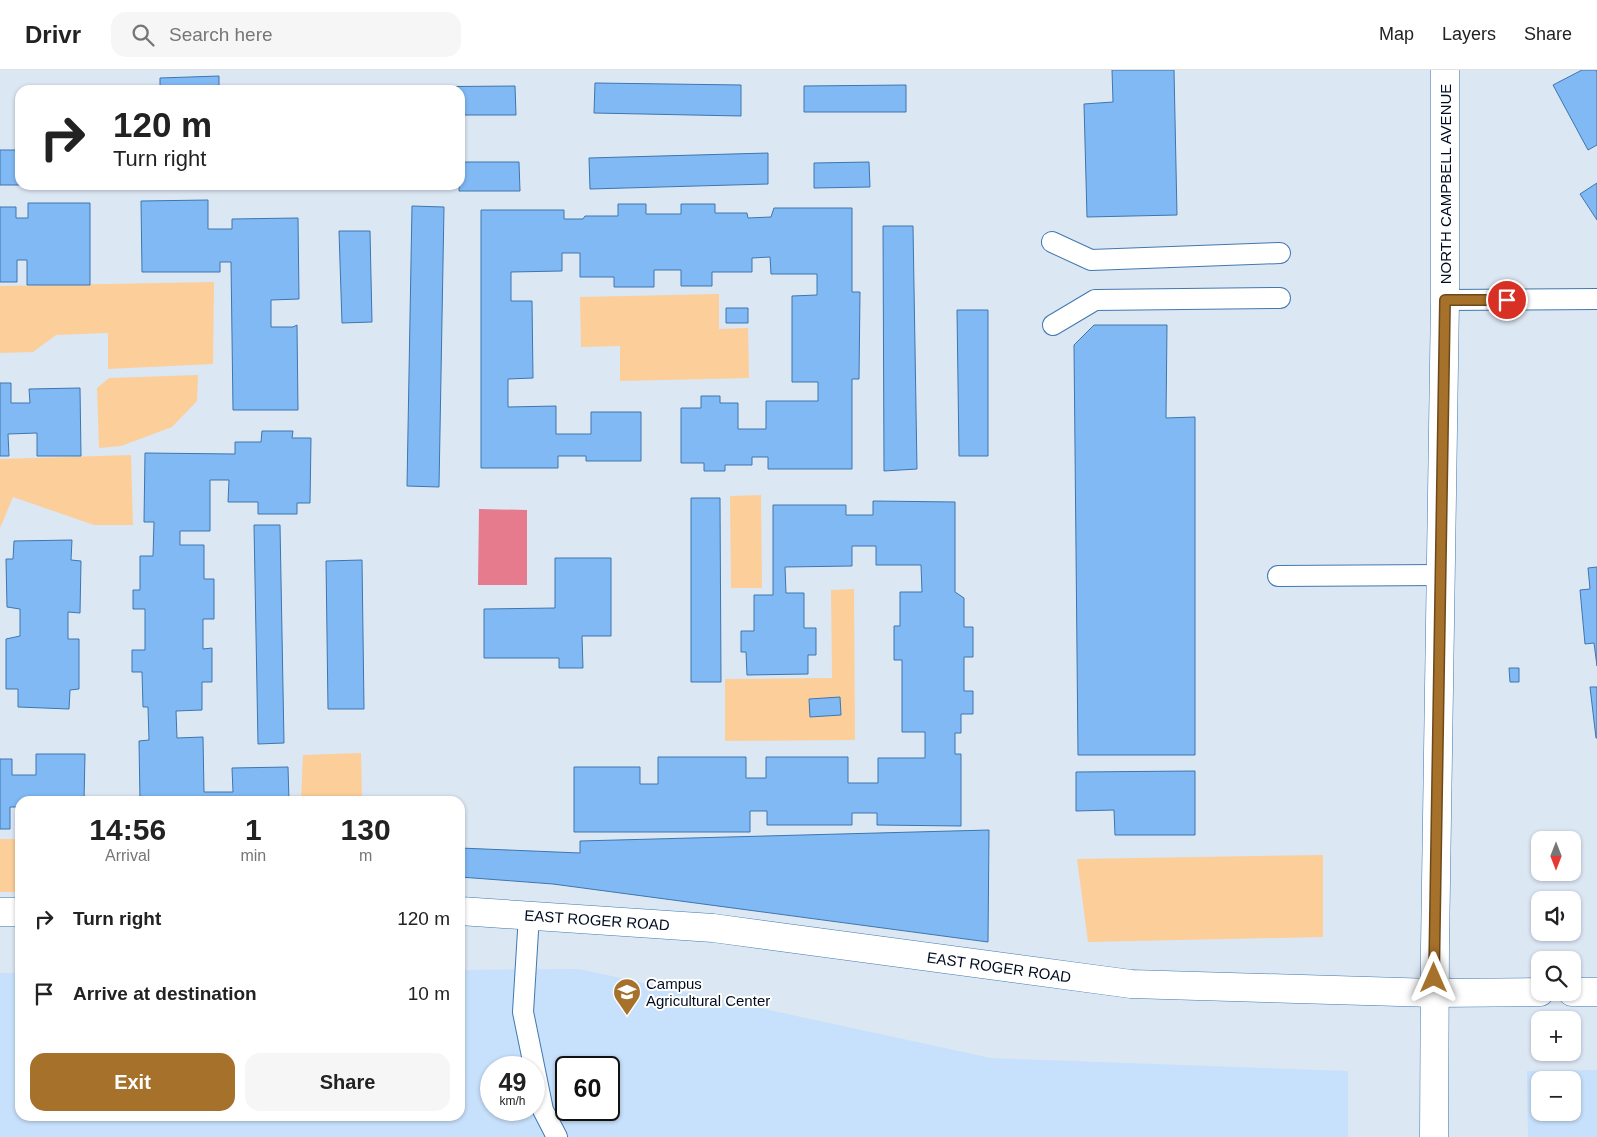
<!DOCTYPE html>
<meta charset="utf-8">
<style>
:root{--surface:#fff;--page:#f6f6f6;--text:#222;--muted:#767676;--line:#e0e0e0;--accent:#a6712a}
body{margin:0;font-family:Helvetica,sans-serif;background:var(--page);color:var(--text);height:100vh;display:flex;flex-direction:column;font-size:19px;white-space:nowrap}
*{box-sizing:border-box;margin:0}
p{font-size:16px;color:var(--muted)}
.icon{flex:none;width:28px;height:28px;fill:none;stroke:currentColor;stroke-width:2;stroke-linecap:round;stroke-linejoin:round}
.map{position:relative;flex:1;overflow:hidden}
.sheet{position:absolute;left:15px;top:726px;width:450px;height:325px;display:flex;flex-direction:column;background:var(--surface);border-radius:15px;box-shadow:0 1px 4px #0004}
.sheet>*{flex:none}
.banner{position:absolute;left:15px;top:15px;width:450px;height:105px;border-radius:15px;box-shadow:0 1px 4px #0004;background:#fff;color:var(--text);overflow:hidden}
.needle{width:32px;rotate:180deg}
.buttons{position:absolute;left:1531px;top:761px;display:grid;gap:10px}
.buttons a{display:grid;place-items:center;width:50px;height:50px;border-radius:10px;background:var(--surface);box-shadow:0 1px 4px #0004;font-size:25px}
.speed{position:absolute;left:480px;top:986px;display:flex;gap:10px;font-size:25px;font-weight:700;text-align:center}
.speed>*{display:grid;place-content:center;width:65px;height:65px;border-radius:50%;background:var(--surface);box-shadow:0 1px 4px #0004;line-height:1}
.speed small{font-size:12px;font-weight:400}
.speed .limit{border:2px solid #111;border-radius:8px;background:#fff;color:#111}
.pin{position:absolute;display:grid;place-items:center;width:42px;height:42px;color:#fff;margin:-21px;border:2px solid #fff;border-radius:50%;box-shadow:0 1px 5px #0007}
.me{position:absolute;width:55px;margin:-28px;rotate:0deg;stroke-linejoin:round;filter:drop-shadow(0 0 4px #0008)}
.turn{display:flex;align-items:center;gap:18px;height:105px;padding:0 15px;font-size:22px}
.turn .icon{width:65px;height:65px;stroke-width:2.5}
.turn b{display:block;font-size:35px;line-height:42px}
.eta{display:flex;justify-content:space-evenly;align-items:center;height:85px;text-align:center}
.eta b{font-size:30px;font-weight:700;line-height:35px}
.button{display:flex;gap:10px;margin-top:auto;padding:10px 15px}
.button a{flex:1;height:58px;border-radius:15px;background:var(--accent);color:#fff;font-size:20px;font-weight:700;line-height:58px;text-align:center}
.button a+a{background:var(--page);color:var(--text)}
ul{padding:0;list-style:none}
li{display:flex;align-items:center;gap:15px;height:75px;padding:0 15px}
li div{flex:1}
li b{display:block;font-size:19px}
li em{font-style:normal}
header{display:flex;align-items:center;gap:30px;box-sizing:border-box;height:70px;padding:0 25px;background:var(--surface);border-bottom:1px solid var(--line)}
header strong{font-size:24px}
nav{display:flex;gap:28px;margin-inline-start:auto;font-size:18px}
.search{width:350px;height:45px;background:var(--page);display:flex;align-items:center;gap:12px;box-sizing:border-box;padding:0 18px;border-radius:15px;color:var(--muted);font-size:19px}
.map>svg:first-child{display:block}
.built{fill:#c7e0fb;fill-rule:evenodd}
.green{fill:#fcce9a}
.water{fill:#e57b8d}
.building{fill:#80b9f4;stroke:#3e76ae}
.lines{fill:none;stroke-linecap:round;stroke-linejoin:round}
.lane-casing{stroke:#4178b0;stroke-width:22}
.street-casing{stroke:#4178b0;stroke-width:29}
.secondary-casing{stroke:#4178b0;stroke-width:29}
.primary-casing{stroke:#4178b0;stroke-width:29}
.lane{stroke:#fff;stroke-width:20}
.street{stroke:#fff;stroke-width:28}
.secondary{stroke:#fff;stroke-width:28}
.primary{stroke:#fff;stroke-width:28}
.route-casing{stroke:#6c491b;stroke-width:12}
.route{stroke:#a6712a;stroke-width:9}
.labels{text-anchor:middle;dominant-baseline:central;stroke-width:4;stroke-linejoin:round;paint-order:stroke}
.street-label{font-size:15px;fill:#000c21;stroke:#fff}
.poi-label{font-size:15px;fill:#000c21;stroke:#fff;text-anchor:start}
</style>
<header>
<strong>Drivr</strong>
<div class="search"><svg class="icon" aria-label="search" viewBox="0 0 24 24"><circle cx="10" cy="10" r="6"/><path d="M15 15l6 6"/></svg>Search here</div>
<nav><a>Map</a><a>Layers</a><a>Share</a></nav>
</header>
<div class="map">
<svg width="1597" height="1067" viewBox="0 0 1597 1067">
<rect width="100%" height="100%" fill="#dce7f4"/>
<path class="built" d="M 579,899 L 991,988 L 1348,1001 L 1348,1067 L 0,1067 L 0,903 L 20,903 L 20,1046 L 460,1046 L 460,900 ZM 491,998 L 534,998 L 534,1040 L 491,1040 ZM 566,998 L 609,998 L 609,1040 L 566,1040 Z
M 1597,1000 L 1597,1067 L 1528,1067 L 1527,1001 ZM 1540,1010 L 1572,1010 L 1572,1042 L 1540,1042 Z"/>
<path class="green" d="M 214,212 L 213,294 L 108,299 L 108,263 L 56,265 L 33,282 L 0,283 L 0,216 Z
M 719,224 L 719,259 L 748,258 L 749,308 L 620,311 L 620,276 L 581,277 L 580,227 Z
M 198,305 L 197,331 L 172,357 L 121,376 L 99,378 L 97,318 L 109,308 Z
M 131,385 L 133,455 L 94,455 L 13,427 L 0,458 L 0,389 Z
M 761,425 L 762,518 L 731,518 L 730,426 Z
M 854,519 L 855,670 L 725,671 L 725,609 L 832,608 L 831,520 Z
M 361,683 L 362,731 L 301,731 L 303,685 Z
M 0,769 L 20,769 L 20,822 L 0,822 Z
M 1323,785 L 1323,867 L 1088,872 L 1077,789 Z"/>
<path class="water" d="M 479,439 L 527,440 L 527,515 L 478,515 Z"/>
<path class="building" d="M 1112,0 L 1174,0 L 1177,145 L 1087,147 L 1084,34 L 1113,32 Z
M 1582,0 L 1596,0 L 1597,2 L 1597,75 L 1588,80 L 1553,15 Z
M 219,6 L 219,20 L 160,20 L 160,8 Z
M 595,13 L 741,15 L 741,46 L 594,43 Z
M 906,15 L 906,42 L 804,42 L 804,16 Z
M 515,16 L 516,45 L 460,45 L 460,20 L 393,20 L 393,17 Z
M 0,80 L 20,80 L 20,115 L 0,115 Z
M 768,83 L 768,114 L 590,119 L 589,88 Z
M 460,92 L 519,92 L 520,121 L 459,121 Z
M 869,92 L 870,117 L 814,118 L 814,93 Z
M 1597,113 L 1597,150 L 1580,124 Z
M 208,130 L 208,159 L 232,159 L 232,149 L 298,148 L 299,229 L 271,230 L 271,257 L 293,257 L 297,255 L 298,340 L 233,340 L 231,192 L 220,192 L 220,202 L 142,202 L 141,131 Z
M 28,133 L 90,133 L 90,215 L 27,215 L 27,190 L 17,190 L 17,212 L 0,212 L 0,137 L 16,137 L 16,148 L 28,148 Z
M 618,134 L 646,134 L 646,144 L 681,144 L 681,134 L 715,134 L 715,143 L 747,143 L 748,148 L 771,147 L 774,138 L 852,138 L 852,222 L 860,222 L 859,309 L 852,309 L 852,399 L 768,399 L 768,387 L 752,387 L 752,395 L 725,395 L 725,401 L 704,401 L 704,393 L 681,393 L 681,338 L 701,338 L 701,326 L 720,326 L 720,333 L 738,333 L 738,359 L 766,359 L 766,331 L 818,331 L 818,312 L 792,312 L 792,226 L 817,225 L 817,204 L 771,204 L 770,187 L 752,188 L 752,202 L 712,202 L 712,216 L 681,216 L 681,200 L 654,200 L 654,217 L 614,217 L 614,207 L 580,207 L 580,183 L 562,183 L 562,201 L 511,202 L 511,231 L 532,231 L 533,308 L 508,309 L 508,337 L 556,336 L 556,364 L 591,364 L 591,342 L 641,342 L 641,391 L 586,391 L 586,386 L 558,386 L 558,398 L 481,398 L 481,140 L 564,140 L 564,149 L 583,149 L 585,146 L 618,146 Z
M 412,136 L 444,137 L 439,417 L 407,416 Z
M 883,156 L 913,156 L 917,399 L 884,401 Z
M 339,161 L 370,161 L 372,252 L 342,253 Z
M 726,238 L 748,238 L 748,253 L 726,253 Z
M 957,240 L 988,240 L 988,386 L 959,386 Z
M 1094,255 L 1167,255 L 1166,348 L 1195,347 L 1195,685 L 1078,685 L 1074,275 Z
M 0,313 L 11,313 L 11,333 L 30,333 L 29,319 L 80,318 L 81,386 L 37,386 L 37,363 L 8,364 L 9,386 L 0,386 Z
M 262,361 L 293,361 L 292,368 L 311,368 L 310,433 L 297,433 L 297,444 L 258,444 L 258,432 L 228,432 L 229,410 L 210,410 L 210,461 L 180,461 L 180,475 L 204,475 L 204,509 L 214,509 L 214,549 L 203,549 L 203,579 L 212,578 L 212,612 L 202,612 L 202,640 L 176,641 L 177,668 L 203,667 L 204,722 L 233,722 L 232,698 L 288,697 L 289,731 L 140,731 L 139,671 L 149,670 L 148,637 L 143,637 L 142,602 L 132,602 L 132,580 L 145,580 L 145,539 L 133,539 L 133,520 L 140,520 L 140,486 L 153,486 L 154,452 L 144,452 L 145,383 L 235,384 L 235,372 L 261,372 Z
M 691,428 L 720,428 L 721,612 L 691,612 Z
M 873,431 L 955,432 L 955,522 L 964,528 L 964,557 L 973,557 L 973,587 L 964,587 L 964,621 L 973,621 L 973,644 L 961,644 L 961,663 L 955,663 L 955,684 L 961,684 L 961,756 L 877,755 L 877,743 L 852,743 L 852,755 L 767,755 L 767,741 L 750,741 L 750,762 L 574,762 L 574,697 L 640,697 L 640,714 L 658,714 L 658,687 L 746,687 L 746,708 L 766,708 L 766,687 L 848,687 L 848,713 L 878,713 L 878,688 L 925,688 L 925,662 L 902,662 L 902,590 L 894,590 L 894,556 L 900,556 L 900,522 L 922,522 L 921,495 L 876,495 L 876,476 L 852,476 L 852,496 L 785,497 L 786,523 L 804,523 L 804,558 L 816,558 L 816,585 L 808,585 L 808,604 L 747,605 L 746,582 L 741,582 L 741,561 L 754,561 L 754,525 L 773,525 L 773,435 L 846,435 L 846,445 L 873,445 Z
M 254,455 L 280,455 L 284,673 L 258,674 Z
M 72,470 L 71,490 L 81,491 L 80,543 L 68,542 L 68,569 L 79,569 L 79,619 L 70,620 L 69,639 L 18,637 L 18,619 L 6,619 L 6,569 L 20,566 L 20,539 L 7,537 L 6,489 L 13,489 L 14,471 Z
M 555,488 L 611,488 L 611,566 L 582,566 L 583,598 L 559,598 L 559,588 L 484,588 L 484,539 L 555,538 Z
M 362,490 L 364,639 L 328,639 L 326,491 Z
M 1597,497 L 1597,596 L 1594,573 L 1585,574 L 1580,520 L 1590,519 L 1588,498 Z
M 1509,598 L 1519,598 L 1519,612 L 1510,612 Z
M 1590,617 L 1597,617 L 1597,668 L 1596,668 Z
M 840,627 L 841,645 L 810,647 L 809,629 Z
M 36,684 L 85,684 L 84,731 L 20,731 L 20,737 L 10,737 L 10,759 L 0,759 L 0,689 L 12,689 L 12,705 L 36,705 Z
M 1195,701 L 1195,765 L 1115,765 L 1114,740 L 1076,741 L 1076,702 Z
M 989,760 L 988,872 L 553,814 L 460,807 L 460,778 L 580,783 L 580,771 Z"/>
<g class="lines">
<g class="lane-casing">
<path id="lane" d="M 1052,172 L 1091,190 L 1280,183
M 1445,230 L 1597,229
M 1053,255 L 1095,230 L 1280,228
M 1278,506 L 1441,505
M 529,845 L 523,942 L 543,1040 L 557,1067"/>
</g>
<g class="street-casing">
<path id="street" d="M 460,841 L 713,858 L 1131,914 L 1434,923
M 0,842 L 20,842"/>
</g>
<g class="secondary-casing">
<path id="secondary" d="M 1572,922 L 1597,922
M 1434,923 L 1540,922"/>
</g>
<g class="primary-casing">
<path id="primary" d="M 1434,1067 L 1435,877 L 1445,230 L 1445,0"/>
</g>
<use href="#lane" class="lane"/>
<use href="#street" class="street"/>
<use href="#secondary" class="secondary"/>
<use href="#primary" class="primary"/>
</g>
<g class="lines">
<g class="route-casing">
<path id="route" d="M 1434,908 L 1445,230 L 1507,230"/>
</g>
<use href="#route" class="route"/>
</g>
<defs>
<g id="university-pin" transform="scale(1.4375)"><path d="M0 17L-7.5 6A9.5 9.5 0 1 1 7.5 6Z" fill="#a6712a" stroke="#fff"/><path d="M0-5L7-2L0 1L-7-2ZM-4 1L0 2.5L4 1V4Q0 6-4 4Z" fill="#fff"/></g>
</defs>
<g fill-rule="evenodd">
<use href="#university-pin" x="627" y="922"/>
</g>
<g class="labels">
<g class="street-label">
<text transform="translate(1445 114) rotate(-90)">NORTH CAMPBELL AVENUE</text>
<text transform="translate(597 850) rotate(4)">EAST ROGER ROAD</text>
<text transform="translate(999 897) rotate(8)">EAST ROGER ROAD</text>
</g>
<g class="poi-label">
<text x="646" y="913">Campus<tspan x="646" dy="17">Agricultural Center</tspan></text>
</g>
</g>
</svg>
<div class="buttons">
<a><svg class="needle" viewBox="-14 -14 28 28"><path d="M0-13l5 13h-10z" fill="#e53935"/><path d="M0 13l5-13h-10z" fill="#767676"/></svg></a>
<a><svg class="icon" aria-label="sound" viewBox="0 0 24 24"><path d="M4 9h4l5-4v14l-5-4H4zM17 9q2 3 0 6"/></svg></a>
<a><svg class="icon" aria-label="search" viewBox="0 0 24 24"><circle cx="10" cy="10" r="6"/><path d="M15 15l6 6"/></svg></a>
<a>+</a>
<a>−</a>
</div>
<div class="speed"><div>49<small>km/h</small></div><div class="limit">60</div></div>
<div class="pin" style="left:1507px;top:230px;background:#d93025"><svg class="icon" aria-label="arrive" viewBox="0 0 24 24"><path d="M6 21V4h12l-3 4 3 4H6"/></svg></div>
<svg class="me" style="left:1434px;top:908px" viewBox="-20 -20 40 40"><path d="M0-17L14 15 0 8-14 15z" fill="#a6712a" stroke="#fff" stroke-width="4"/></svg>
<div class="banner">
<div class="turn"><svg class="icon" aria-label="right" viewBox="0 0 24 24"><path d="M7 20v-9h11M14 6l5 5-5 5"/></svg><div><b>120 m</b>Turn right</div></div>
</div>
<section class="sheet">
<div class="eta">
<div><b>14:56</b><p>Arrival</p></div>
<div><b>1</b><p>min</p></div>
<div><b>130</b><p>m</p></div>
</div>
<ul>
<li><svg class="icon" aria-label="right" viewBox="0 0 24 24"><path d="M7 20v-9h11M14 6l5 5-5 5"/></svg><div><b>Turn right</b></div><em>120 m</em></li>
<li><svg class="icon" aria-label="arrive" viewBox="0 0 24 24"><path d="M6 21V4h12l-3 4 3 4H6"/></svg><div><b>Arrive at destination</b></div><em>10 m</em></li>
</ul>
<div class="button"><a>Exit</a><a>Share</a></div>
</section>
</div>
